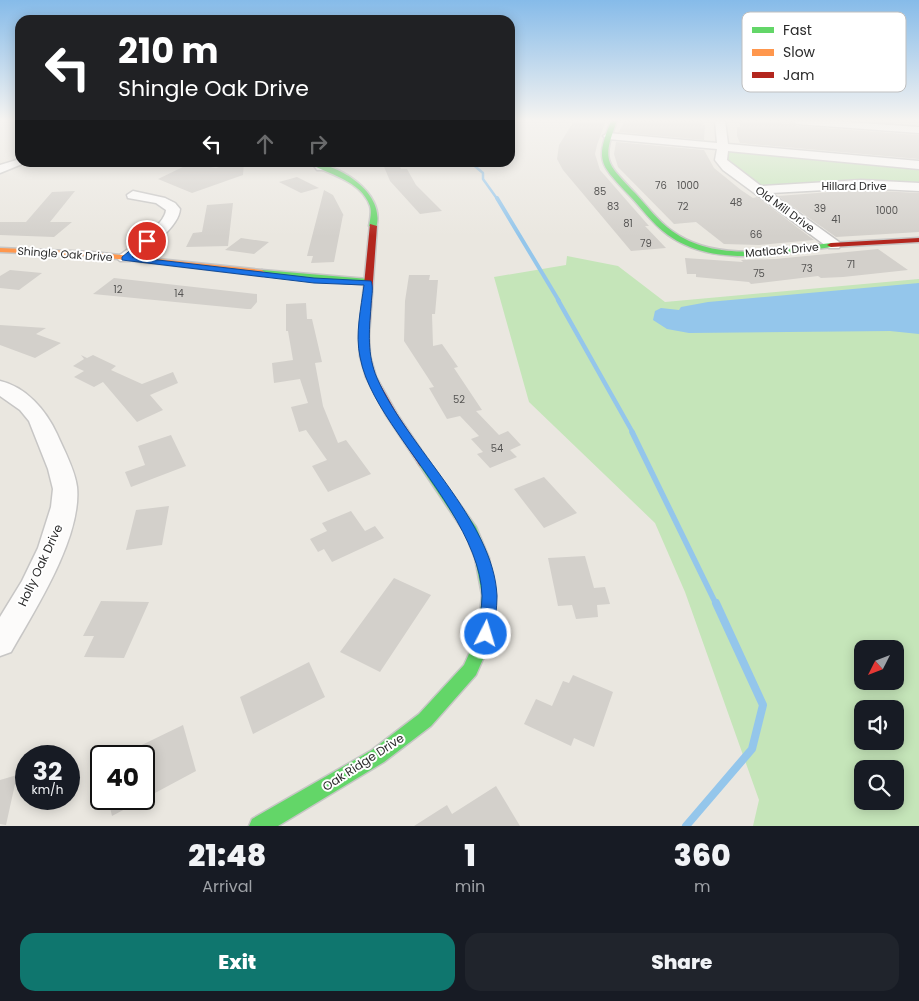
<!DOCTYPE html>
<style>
:root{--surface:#171b24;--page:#20242c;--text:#f1f3f6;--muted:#9ea1a6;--accent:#0f766e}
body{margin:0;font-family:Poppins,sans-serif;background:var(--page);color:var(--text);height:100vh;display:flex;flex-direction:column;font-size:19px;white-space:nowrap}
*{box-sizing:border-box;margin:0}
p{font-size:16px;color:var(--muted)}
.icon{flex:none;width:28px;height:28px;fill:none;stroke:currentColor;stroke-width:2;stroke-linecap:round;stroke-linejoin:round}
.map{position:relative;height:826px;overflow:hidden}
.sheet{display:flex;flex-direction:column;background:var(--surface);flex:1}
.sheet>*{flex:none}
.guide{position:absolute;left:15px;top:15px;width:500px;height:152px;border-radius:15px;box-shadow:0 2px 12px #0003;background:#202124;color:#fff;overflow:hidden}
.needle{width:32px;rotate:228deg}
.tools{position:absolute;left:854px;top:640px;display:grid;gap:10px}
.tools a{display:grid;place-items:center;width:50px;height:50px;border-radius:10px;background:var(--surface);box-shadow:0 2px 12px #0003;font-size:25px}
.speed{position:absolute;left:15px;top:745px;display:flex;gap:10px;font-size:25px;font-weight:700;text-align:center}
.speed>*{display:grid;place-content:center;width:65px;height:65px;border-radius:50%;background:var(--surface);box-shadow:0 2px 12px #0003;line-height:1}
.speed small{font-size:12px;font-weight:400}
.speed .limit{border:2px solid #111;border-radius:8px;background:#fff;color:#111}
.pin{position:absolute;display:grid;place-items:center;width:42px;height:42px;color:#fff;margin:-21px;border:2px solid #fff;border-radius:50%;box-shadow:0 1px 5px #0007}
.me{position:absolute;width:55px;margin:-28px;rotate:5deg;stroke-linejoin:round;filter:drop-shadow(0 0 4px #0008)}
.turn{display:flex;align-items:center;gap:18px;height:105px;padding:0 20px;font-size:22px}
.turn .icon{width:65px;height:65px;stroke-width:2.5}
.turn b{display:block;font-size:35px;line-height:42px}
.lanes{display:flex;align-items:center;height:48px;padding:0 20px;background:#0003;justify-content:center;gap:25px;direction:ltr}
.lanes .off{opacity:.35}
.eta{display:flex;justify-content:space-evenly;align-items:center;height:85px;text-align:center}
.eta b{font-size:30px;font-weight:800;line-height:35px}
.primary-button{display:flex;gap:10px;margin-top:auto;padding:10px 20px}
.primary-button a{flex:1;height:58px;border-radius:15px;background:var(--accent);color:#fff;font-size:20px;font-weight:800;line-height:58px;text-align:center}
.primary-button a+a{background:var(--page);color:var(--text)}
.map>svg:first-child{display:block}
.green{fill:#c5e5b9;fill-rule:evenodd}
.water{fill:#94c6eb}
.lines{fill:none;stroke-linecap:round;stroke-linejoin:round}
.stream-far4{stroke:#94c6eb;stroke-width:2.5}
.stream-far3{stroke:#94c6eb;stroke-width:4}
.stream-far2{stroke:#94c6eb;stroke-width:4.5}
.stream-far1{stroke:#94c6eb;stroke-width:5.5}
.stream{stroke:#94c6eb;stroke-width:8}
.building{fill:#d3d0cb}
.street-casing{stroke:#c7c6c5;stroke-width:3}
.fast-casing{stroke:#c7c6c5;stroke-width:3}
.slow-casing{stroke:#c7c6c5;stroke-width:3}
.jam-casing{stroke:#c7c6c5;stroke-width:3}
.street{fill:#fcfbfa;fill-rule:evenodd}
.fast{fill:#63d668;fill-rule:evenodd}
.slow{fill:#ff974d;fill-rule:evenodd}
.jam{fill:#b3261e;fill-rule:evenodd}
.route{fill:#1a73e8;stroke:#114b97}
.labels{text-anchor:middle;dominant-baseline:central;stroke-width:4;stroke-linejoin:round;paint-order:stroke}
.number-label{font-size:10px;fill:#565554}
.far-street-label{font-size:11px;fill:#2b2b2b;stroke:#fff}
.street-label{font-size:12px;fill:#2b2b2b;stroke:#fff}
.key{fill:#fff;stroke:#bfbfbf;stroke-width:1}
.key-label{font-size:14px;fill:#2b2b2b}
</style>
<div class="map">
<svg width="919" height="826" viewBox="0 0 919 826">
<rect width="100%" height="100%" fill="#eae7e0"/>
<path class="green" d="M 723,147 L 919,165 L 919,187 L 760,190 L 727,167 Z
M 567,256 L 618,266 L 665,302 L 919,279 L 919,826 L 753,826 L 759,800 L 685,592 L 655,523 L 529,402 L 494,277 L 566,265 ZM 862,649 L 895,649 L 895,681 L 862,681 ZM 862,709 L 895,709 L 895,741 L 862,741 ZM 862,769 L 895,769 L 895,801 L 862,801 Z"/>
<path class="water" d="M 919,283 L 919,334 L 890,331 L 689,333 L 667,329 L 653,320 L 655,311 L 661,308 L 679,310 L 681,307 L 708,302 Z"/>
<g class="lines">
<path class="stream-far4" d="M 470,162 L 483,173 L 483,179 L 498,200"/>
<path class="stream-far3" d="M 497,198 L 559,301"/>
<path class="stream-far2" d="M 558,300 L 633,433"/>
<path class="stream-far1" d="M 632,432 L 716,604"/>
<path class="stream" d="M 686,826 L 752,749 L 763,705 L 716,603"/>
</g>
<path class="building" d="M 574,121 L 605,123 L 597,145 L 595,154 L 600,170 L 649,226 L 645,226 L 666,248 L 631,251 L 563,170 L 557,159 L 559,145 Z
M 624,121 L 702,121 L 703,125 L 705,125 L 704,140 L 619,132 Z
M 739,121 L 789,124 L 790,121 L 797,126 L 919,135 L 919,159 L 740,143 L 737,136 L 737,127 L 740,127 Z
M 616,142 L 704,150 L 714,168 L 741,190 L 753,198 L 757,197 L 814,240 L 759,245 L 724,244 L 696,222 L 674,224 L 618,167 L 614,154 Z
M 237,162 L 244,162 L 243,175 L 192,193 L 158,179 L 189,164 L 216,168 Z
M 382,162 L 398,162 L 401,169 L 407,169 L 416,185 L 442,211 L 420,214 L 390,181 Z
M 297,177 L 319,188 L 301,193 L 279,182 Z
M 324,190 L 333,195 L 344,216 L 343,215 L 334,262 L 311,263 L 313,256 L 307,256 Z
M 856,190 L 919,193 L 919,232 L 836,237 L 778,196 Z
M 75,191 L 50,222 L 72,222 L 54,237 L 0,235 L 0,222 L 26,222 L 52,192 Z
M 233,203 L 228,246 L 186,247 L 193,233 L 202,232 L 207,205 Z
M 241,238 L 269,242 L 254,254 L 225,250 Z
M 878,249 L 908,270 L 843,277 L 821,278 L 818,276 L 751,284 L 749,282 L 696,277 L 696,274 L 687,274 L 685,258 L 743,262 L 741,260 L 775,259 Z
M 10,270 L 42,273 L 19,290 L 0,288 L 0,276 Z
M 409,275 L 430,275 L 429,280 L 438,280 L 435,314 L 432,314 L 433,346 L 442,344 L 458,367 L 454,368 L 482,410 L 476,411 L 499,435 L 508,431 L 521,445 L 510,450 L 517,457 L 490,468 L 477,454 L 483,452 L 471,439 L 479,436 L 460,416 L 447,419 L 429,388 L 434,387 L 404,341 L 405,301 Z
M 114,278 L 257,294 L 257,302 L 251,309 L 247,309 L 93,294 Z
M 306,303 L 307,319 L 312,319 L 322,362 L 315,363 L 323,406 L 338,443 L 346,440 L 371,474 L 328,492 L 312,466 L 327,460 L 306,430 L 299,432 L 291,407 L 308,403 L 300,379 L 274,383 L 272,363 L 293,360 L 288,331 L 286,331 L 286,304 Z
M 0,325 L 46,328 L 36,334 L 61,343 L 35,358 L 0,345 Z
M 81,355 L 87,358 L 93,355 L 116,366 L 111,370 L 142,384 L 173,372 L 178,383 L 150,395 L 163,410 L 137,422 L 103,382 L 94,387 L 74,377 L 84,371 L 73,366 L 84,359 Z
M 171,435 L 186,466 L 131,487 L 125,472 L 145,465 L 138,446 Z
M 544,477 L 577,513 L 544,528 L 514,489 Z
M 169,506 L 162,545 L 126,550 L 136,510 Z
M 351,511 L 365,531 L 375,526 L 384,538 L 332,562 L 324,549 L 318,552 L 310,539 L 327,531 L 322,523 Z
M 585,556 L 594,588 L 605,587 L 610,604 L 597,605 L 598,617 L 576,619 L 572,605 L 558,606 L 548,558 Z
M 394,578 L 431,595 L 380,672 L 340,652 Z
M 101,601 L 149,602 L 124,658 L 84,657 L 94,636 L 83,636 Z
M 309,662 L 325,697 L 253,734 L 240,697 Z
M 573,675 L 613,692 L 594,747 L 574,738 L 571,746 L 524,724 L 536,699 L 552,706 L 563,681 L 569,683 Z
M 183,725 L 196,771 L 112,816 L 108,799 L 144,799 L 144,756 L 119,756 Z
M 17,775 L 6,825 L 0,824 L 0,780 Z
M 496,786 L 520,826 L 414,826 L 447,805 L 452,814 Z"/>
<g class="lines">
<g class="street-casing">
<path id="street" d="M 715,121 L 725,121 L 728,144 L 919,161 L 919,169 L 728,151 L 727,160 L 761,186 L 861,180 L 919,183 L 919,191 L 861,188 L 771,193 L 839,242 L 841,245 L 839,248 L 829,248 L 723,170 L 715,160 L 717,149 L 608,139 L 603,136 L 608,133 L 717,143 Z
M 792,121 L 833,121 L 919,127 L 919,133 L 797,124 Z
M 20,159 L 20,162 L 27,162 L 0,173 L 0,165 Z
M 323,162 L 342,162 L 325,170 L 317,170 L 315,167 Z
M 133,191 L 165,198 L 175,203 L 180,209 C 179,228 145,251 130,261 L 120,261 L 117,258 L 120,255 C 132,246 165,225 166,210 L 156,203 L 128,198 L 127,195 Z
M 0,381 C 26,387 46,410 57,434 C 64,450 75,470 77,487 C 82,537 35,610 11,652 L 0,656 L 0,617 L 22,581 L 38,548 L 51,507 L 53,489 L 48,469 L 29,421 L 20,410 L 0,396 Z"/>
</g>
<g class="fast-casing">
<path id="fast" d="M 611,121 L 617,121 C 601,162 607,163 635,193 C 647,206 658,221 672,231 C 717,264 781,249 831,243 L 835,245 L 831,247 C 778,254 714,268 668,235 C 652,224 641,207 628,194 C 600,164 595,161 611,121 Z
M 306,162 C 336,162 387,192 376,228 L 369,226 C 370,220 372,212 370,206 C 361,180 327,174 306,162 Z
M 262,270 L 368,279 L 372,282 L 368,285 L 259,275 L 258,273 Z
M 424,459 L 428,460 L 476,527 L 489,558 L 496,595 L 494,634 L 476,675 L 431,726 L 384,762 L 278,826 L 249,826 L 252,819 L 372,750 L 419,714 L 464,665 L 478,634 L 482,595 L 475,558 L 465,533 L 418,463 L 420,460 Z"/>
</g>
<g class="slow-casing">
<path id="slow" d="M 0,248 L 92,252 L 262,270 L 266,273 L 262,276 L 92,256 L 0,252 Z"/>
</g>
<g class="jam-casing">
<path id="jam" d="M 370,224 L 377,226 L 369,336 L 370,356 L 376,377 L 397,414 L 430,463 L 428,466 L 420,466 L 386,415 L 366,377 L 360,356 L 359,336 Z
M 919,238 L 919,242 L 831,247 L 827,245 L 831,243 Z"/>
</g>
<use href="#street" class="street"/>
<use href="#fast" class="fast"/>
<use href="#slow" class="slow"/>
<use href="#jam" class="jam"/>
</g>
<linearGradient id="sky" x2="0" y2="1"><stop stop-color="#86bbe9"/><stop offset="0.51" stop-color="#f6f4f1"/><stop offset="1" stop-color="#f6f4f1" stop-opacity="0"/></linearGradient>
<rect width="919" height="236" fill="url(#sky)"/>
<path class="route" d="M 144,239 L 151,241 L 132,257 L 314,278 L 371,281 C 374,288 371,299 371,307 C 369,331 367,355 377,378 C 407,447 494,521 497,596 C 497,608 495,621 494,634 L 492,638 L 486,640 L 481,638 L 478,634 C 479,621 482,608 482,596 C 481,540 427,477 397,432 C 382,410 365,384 360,357 C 355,334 361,308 364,285 L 314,283 L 122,260 L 122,257 Z"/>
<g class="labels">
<g class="number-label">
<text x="661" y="185">76</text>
<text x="688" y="185">1000</text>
<text x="600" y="191">85</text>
<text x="736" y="202">48</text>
<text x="613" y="206">83</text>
<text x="683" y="206">72</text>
<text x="820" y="208">39</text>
<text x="887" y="210">1000</text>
<text x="836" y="219">41</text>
<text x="628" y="223">81</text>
<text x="756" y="234">66</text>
<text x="646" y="243">79</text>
<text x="851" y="264">71</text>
<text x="807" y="268">73</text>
<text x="759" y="273">75</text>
<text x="118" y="289">12</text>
<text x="179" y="293">14</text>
<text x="459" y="399">52</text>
<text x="497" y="448">54</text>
</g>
<g class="far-street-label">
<text x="854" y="186">Hillard Drive</text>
<text transform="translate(785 209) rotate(36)">Old Mill Drive</text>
<text transform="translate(782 250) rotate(-5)">Matlack Drive</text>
<text transform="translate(65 254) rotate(4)">Shingle Oak Drive</text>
</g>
<g class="street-label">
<text transform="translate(40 565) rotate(-65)">Holly Oak Drive</text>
<text transform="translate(363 762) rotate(-33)">Oak Ridge Drive</text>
</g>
</g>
<rect x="742" y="12" width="164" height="80" rx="8" class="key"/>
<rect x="752" y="27" width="22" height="6" fill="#63d668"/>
<rect x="752" y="49" width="22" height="7" fill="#ff974d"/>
<rect x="752" y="72" width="22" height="6" fill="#b3261e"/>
<g class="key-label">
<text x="783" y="35">Fast</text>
<text x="783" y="57">Slow</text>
<text x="783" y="80">Jam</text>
</g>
</svg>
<div class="tools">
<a><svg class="needle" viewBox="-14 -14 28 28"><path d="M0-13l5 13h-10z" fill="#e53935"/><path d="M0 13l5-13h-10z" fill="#9ea1a6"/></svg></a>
<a><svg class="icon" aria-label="sound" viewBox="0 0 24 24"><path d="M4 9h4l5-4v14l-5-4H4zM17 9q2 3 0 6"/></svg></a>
<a><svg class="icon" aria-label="search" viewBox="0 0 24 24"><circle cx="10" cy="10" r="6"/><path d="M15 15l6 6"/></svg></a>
</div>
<div class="speed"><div>32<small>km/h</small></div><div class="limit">40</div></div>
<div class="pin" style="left:147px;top:241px;background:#d93025"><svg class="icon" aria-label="arrive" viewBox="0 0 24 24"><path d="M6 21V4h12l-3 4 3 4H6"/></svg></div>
<svg class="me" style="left:486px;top:634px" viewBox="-20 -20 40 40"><circle r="17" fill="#1a73e8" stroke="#fff" stroke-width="3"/><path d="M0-11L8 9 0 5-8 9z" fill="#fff"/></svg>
<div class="guide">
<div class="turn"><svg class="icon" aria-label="left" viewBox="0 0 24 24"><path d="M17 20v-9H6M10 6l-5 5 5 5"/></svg><div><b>210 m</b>Shingle Oak Drive</div></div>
<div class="lanes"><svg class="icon" aria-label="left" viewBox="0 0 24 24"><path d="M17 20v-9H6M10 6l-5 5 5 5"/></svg><svg class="icon off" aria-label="ahead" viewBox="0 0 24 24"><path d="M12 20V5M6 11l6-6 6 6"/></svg><svg class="icon off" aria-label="right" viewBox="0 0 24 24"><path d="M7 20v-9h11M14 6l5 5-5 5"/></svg></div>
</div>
</div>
<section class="sheet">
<div class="eta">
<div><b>21:48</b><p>Arrival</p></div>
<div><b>1</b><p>min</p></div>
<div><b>360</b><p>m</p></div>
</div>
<div class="primary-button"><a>Exit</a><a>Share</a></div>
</section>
